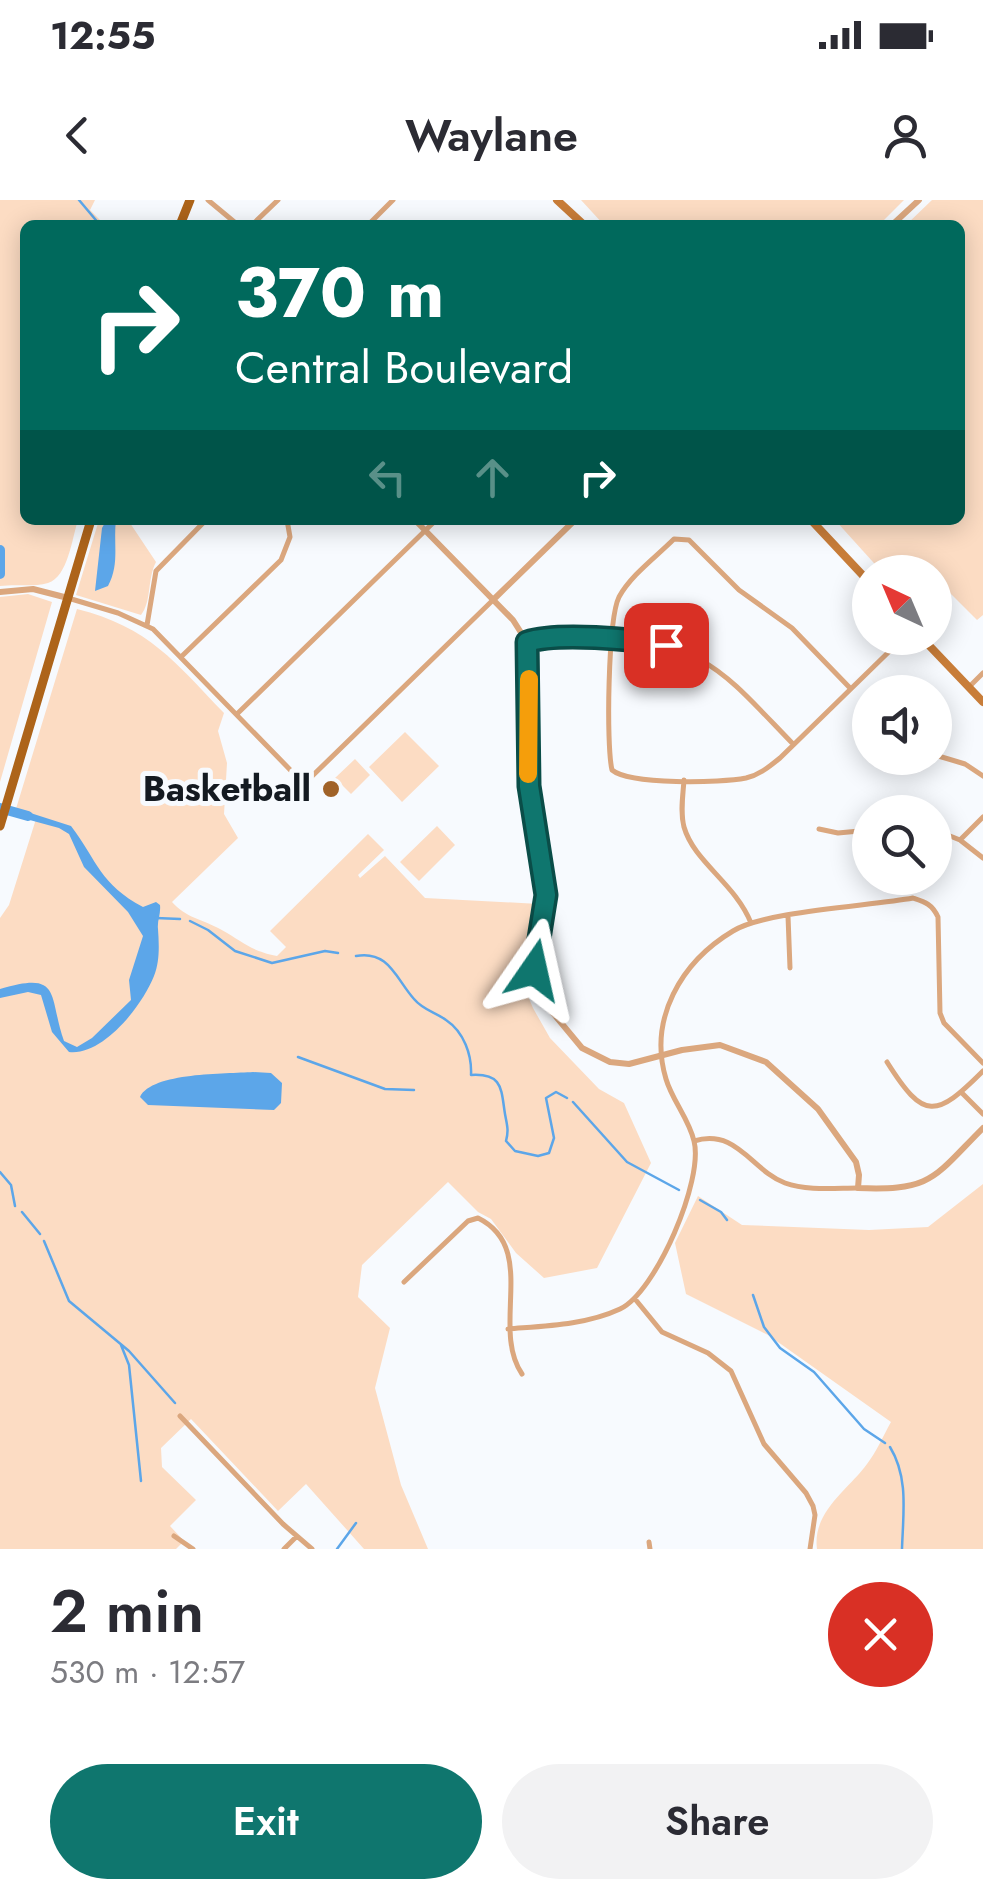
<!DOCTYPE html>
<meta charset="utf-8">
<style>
:root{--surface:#fff;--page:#f2f2f3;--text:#2b2b33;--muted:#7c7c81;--accent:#0f766e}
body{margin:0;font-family:Jost,sans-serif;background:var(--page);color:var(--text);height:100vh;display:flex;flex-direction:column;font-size:38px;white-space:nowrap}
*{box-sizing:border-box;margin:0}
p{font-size:32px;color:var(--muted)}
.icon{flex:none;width:55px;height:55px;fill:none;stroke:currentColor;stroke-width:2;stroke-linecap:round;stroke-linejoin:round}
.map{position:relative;height:1349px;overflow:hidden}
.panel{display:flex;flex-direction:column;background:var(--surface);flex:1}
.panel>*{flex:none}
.top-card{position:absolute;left:20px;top:20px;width:945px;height:305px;border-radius:15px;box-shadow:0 5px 25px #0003;background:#00695c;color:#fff;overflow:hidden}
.needle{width:65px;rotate:316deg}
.buttons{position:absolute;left:852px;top:355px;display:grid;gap:20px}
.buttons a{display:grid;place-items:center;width:100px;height:100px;border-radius:50%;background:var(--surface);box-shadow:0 5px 25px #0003;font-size:50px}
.pin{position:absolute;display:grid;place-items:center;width:85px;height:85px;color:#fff;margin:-42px;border-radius:20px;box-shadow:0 5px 15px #0006}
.me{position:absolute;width:110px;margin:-55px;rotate:11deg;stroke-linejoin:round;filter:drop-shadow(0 0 8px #0008)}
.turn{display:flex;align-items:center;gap:35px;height:210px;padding:0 50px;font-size:45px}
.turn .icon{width:130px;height:130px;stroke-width:2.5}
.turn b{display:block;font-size:70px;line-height:85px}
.lanes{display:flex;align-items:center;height:95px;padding:0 50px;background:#0003;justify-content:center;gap:50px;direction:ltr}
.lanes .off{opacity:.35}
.round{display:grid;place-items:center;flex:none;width:105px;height:105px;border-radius:52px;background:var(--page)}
.summary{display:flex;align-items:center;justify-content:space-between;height:170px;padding:0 50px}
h1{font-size:60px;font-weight:600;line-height:75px}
.primary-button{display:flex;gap:20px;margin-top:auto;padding:20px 50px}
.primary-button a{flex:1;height:115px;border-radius:60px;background:var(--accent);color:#fff;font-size:40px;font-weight:600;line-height:115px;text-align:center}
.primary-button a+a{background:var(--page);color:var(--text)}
.status{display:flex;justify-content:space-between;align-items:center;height:70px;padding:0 50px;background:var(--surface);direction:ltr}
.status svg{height:28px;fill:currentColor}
header{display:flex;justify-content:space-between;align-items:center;height:130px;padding:0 50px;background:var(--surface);font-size:45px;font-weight:600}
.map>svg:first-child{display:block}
.green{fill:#fcdcc3}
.water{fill:#5ca6e9}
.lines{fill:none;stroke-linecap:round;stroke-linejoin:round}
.stream{stroke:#5ca6e9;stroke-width:2.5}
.river{stroke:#5ca6e9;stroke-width:10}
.minor{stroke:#dba77e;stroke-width:5}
.tertiary{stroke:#dba77e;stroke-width:6}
.secondary{stroke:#c87d39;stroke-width:8}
.primary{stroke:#ad641a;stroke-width:9}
.route-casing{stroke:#0a4d48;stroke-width:25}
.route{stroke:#0f766e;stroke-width:18}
.slow{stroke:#f59e0b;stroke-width:18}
.poi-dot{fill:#a06228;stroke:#f7fafe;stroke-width:4}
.labels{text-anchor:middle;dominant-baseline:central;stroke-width:10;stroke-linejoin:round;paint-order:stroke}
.poi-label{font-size:35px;font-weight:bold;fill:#141a21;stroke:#f7fafe;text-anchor:end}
</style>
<div class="status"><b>12:55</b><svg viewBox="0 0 49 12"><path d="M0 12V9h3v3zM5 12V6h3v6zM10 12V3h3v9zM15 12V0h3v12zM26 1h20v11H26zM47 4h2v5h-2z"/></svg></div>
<header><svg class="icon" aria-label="back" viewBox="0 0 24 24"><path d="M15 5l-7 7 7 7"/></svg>Waylane<svg class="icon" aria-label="person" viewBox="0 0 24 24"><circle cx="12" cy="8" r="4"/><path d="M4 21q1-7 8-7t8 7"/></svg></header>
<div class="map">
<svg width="983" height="1349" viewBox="0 0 983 1349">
<rect width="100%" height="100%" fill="#f7fafe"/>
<path class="green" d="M 0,0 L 95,0 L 90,10 L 105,25 L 25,25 L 25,320 L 78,320 C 72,338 68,377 48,383 C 35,387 15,384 0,386 Z
M 581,0 L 904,0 L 879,25 L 604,25 Z
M 932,0 L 983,0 L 983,415 L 977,420 L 949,392 L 935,405 L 935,372 L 882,372 L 835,320 L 960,320 L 960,25 L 906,25 Z
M 99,320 L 128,320 L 156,362 C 147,379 152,401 141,415 L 76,395 Z
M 28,394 L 52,402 L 0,582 L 0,397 Z
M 77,409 C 149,427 175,462 224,513 L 218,531 L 227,563 L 224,614 L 238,638 L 172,702 C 186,718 202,719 220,729 C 244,742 248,750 277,756 L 286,747 L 270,731 L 368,634 L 384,650 L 358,675 L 360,678 L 385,656 L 425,698 L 539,704 L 525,776 L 525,789 L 533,808 L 550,838 L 599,889 L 624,903 L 651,963 L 597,1068 L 544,1078 L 516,1053 L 491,1019 L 478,1012 L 448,982 L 362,1065 L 358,1097 L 390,1128 L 375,1188 L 401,1285 L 428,1349 L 364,1349 L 306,1284 L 278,1311 L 191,1219 L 161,1248 L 162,1267 L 196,1300 L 170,1326 L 184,1341 L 176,1349 L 0,1349 L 0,718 L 9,705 L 36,619 L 15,612 Z
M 405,532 L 439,566 L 402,602 L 369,567 Z
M 355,559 L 370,575 L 351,594 L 335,578 Z
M 437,626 L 455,645 L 419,681 L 400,662 Z
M 983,984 L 983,1349 L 817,1349 C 812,1312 848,1290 867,1264 C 877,1251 883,1236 891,1222 L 768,1135 L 686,1094 L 675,1043 L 698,996 L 742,1025 L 869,1030 L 928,1027 Z"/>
<path class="water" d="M 116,320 C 113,343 120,364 108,386 L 95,391 L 102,328 L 106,321 Z
M 18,609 L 71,626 C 98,662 100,684 143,707 L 156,702 L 160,705 C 161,714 157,721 158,729 C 159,744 160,761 154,776 C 142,806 103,856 69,852 L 52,832 L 41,795 L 28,792 L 0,798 L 0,789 C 63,770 48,796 64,841 L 77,847 L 92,838 L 131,800 L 129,780 L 143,736 L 128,712 L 84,667 L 69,634 L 59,628 L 15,616 Z
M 253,872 L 271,873 L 282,883 L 281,903 L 274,910 L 148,905 L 140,897 C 152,872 226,874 253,872 Z"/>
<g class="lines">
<path class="stream" d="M 79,0 L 100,25
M 156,718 L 180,719
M 190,721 L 208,730 L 235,751 L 272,763 L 325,751 L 338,753
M 356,756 C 389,750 396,779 414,799 C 423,810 435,812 446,820 C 464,832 472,855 471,875 C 503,873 501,889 505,914 C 507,925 509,930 506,941 L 515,951 L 538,956 L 549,953 L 554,938 L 546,898 L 556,892 L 567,898
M 298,857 L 385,889 L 414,890
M 573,902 L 627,962 L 679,990
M 0,972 L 11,985 L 15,1006
M 700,1000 L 721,1012 L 727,1020
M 22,1012 L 40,1034
M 44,1041 L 69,1101 L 129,1151 L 175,1203
M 753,1095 L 764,1127 L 780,1148 L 814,1172 L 864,1229 L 885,1243
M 121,1145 L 129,1165 L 141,1281
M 890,1247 C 909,1278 903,1314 902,1349
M 337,1349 L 356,1323"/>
<path class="river" d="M 0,350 L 0,374
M 0,608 L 28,616"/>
<path class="minor" d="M 208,0 L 238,25
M 252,25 L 278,0
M 368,25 L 393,0
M 68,398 L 118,413 L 153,429 L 304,584 L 493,400
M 147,425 L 156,371 L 206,320
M 527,442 C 548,435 574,439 596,439 C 704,440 723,472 793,544
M 182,456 L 281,360 L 290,337 L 287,320
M 969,487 L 983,473
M 850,488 L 792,428 L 739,390 L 689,340 L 674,339 C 656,357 631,375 619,397 C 608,419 606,545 612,570 C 630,585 721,583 746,578 C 759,575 769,567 780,558 L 903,438
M 238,513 L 436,320
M 935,555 L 965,564 L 983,576
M 684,580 C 683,595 680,612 684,627 C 694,662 735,683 751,723
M 819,629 L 838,633 L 870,630
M 935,630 L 960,640 L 983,658
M 960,640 L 983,617
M 788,716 L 790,768
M 887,862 C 924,921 936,918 983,871
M 962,893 L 983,914
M 694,941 C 737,928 751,970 785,983 C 807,991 835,988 858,988
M 404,1082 L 468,1021 L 478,1018 C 539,1048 490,1127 522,1174
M 635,1099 L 662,1132 L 708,1153 L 731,1171 L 764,1244 L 806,1293 L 813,1306 L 815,1315 L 810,1349
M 508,1129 C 544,1126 586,1125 620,1109 C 656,1092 704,980 694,941 C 689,919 672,900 666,879 C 648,819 681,762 733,731 C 765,711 870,706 913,698 C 925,702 932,704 938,717 L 940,813 L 944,823 L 983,863
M 180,1216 L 283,1324 L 312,1349
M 174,1336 L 193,1349
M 649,1342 L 650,1349
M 284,1349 L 297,1336"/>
<path class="tertiary" d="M 892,25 L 919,0
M 415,320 L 513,420 L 527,442 L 529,586 L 546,695 L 534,778 L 543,801 L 582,848 L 610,862 L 629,864 L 682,850 L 720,845 L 766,862 L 818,909 L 856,962 L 859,975 L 858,988 C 933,991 933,978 983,928
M 0,392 L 33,389 L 68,398
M 493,400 L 575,320"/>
<path class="secondary" d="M 557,0 L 584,25
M 811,320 L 870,383
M 922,438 L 983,502"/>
<path class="primary" d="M 180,25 L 190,0
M 0,626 L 91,320"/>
</g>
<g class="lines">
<g class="route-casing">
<path id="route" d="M 534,770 L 546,695 L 529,586 L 527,442 C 557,432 633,439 666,445"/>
</g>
<use href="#route" class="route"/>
<path class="slow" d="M 528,574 L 529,479"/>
</g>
<circle class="poi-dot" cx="331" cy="589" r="10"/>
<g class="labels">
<g class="poi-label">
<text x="311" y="589">Basketball</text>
</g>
</g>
</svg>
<div class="buttons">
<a><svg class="needle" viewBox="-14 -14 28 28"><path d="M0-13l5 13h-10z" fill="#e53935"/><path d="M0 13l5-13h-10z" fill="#7c7c81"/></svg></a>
<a><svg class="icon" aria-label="sound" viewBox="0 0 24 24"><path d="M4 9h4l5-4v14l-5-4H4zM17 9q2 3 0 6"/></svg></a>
<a><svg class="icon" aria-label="search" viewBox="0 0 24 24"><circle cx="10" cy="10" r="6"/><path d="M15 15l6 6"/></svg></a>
</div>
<div class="pin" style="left:666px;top:445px;background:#d93025"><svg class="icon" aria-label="arrive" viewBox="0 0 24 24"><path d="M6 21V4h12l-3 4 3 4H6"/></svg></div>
<svg class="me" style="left:534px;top:770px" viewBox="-20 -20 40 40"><path d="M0-17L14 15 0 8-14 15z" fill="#0f766e" stroke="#fff" stroke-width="4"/></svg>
<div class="top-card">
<div class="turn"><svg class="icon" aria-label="right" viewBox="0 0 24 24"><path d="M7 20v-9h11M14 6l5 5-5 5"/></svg><div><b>370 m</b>Central Boulevard</div></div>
<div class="lanes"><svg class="icon off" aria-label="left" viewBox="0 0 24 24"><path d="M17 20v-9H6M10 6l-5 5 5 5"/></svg><svg class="icon off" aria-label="ahead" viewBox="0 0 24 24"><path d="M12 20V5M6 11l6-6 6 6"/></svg><svg class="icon" aria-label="right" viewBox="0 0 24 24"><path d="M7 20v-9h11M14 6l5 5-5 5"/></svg></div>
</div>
</div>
<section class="panel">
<div class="summary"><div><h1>2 min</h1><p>530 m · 12:57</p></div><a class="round" style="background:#d93025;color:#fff"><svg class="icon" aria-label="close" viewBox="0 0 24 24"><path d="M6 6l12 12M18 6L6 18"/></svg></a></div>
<div class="primary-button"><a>Exit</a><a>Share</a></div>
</section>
